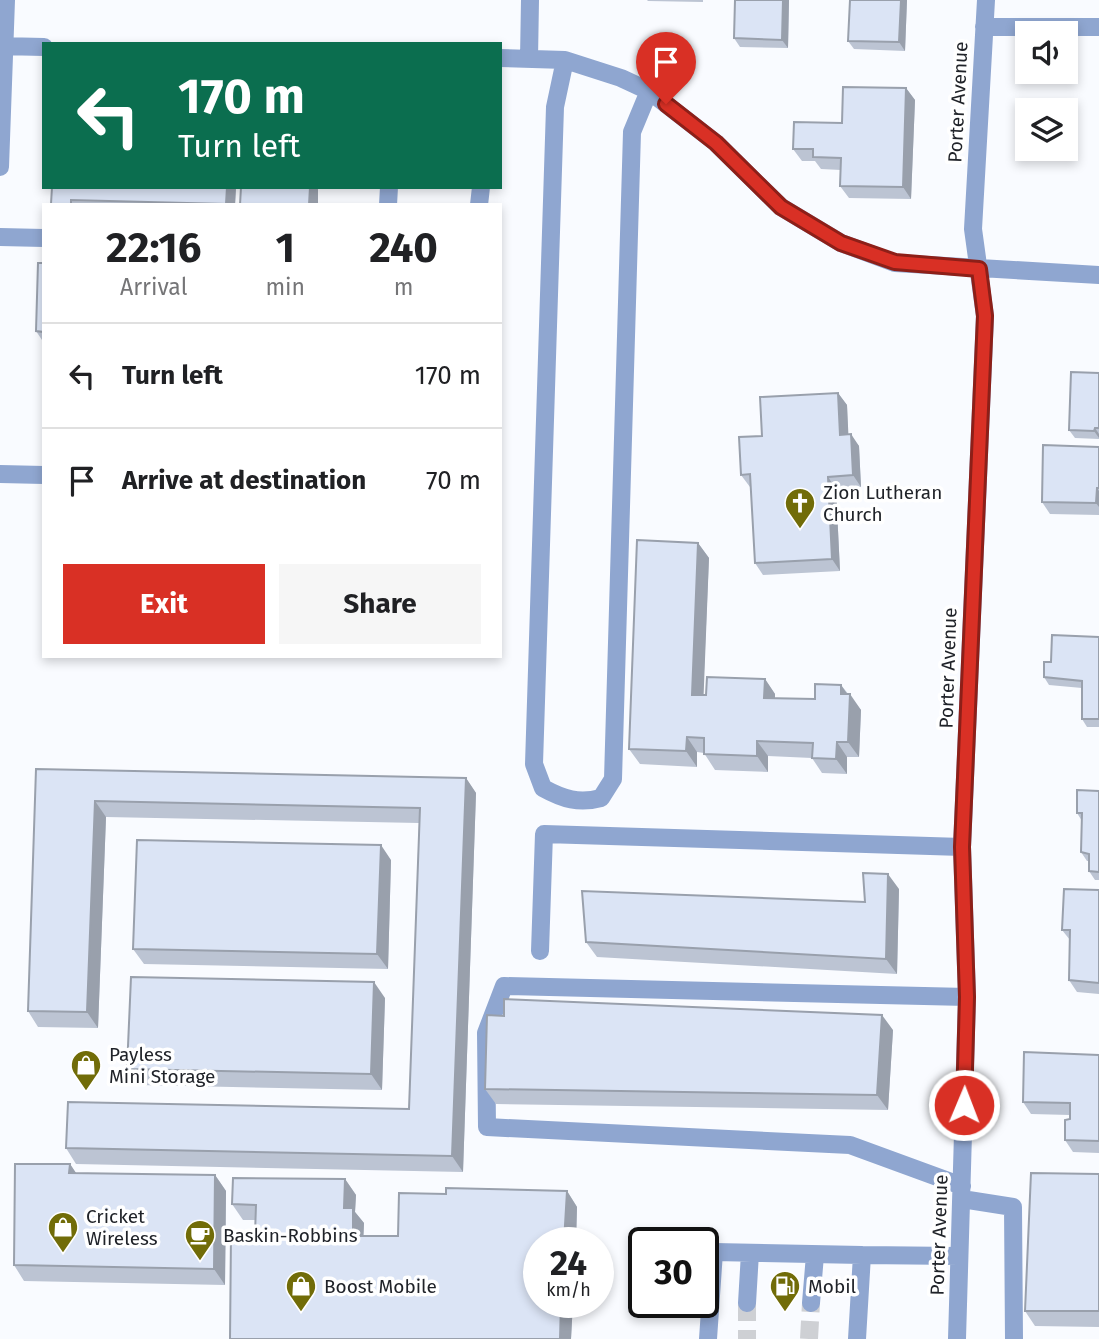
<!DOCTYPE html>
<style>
:root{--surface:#fff;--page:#f6f6f6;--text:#202124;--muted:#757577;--line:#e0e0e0;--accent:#d93025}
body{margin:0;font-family:"Fira Sans",sans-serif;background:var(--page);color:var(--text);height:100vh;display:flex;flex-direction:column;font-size:26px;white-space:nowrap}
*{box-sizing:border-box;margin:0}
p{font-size:23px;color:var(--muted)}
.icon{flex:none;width:38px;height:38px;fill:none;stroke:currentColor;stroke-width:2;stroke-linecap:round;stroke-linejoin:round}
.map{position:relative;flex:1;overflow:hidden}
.side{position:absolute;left:42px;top:203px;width:460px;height:455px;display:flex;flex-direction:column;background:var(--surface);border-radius:0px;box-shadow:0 4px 10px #0003}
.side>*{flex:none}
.banner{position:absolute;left:42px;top:42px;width:460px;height:147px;border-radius:0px;box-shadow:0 4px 10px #0003;background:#0b6e4f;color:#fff;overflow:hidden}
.controls{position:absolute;left:1015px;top:21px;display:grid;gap:14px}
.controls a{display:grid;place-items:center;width:63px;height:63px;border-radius:0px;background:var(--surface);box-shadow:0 4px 10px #0003;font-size:35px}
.speed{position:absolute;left:523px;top:1227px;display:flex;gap:14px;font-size:35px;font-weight:700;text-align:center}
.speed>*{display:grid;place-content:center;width:91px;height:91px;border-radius:50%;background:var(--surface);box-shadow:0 4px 10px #0003;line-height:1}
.speed small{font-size:18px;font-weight:400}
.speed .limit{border:4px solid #111;border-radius:10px;background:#fff;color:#111}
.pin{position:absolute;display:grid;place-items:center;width:60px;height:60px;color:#fff;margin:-72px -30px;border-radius:50% 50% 50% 0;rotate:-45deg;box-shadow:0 0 7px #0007}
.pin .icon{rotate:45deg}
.me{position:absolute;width:77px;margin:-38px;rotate:1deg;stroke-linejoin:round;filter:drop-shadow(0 0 5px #0008)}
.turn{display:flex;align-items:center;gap:24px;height:147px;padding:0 21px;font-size:32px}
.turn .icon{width:91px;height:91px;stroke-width:2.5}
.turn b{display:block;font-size:49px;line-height:60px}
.eta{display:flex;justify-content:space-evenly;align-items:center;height:119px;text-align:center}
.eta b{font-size:42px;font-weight:700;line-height:49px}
.action{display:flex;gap:14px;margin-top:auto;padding:14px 21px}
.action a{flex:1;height:80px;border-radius:0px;background:var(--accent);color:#fff;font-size:28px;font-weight:700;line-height:80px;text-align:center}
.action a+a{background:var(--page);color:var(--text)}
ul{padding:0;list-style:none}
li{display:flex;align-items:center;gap:21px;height:105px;padding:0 21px;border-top:2px solid var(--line)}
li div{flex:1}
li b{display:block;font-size:26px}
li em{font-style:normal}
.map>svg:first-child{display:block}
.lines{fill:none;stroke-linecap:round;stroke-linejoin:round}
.minor-tunnel{stroke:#ced0d4;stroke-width:18;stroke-dasharray:18 9;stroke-linecap:butt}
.minor{stroke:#8fa6d0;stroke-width:18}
.wall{fill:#bcc4d3}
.shaded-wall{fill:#99a0ac}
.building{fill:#dbe4f5;stroke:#99a0ac;stroke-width:2}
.route-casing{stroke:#8d1f18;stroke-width:18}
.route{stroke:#d93025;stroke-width:12}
.labels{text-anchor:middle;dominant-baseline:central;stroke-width:7;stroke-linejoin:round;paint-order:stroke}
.street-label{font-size:19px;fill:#202329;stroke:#fff}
.poi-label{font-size:19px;fill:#202329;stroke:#fff;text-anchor:start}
</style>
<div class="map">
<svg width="1099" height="1339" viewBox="0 0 1099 1339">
<rect width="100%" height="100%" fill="#f9fbff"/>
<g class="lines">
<path class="minor-tunnel" d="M 747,1303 L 747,1339
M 809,1339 L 811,1303"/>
<path class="minor" d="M 984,27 L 1099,27
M 0,46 L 44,47
M 500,58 L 565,60 L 621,78 L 649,91 L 716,143 L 781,207 L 841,243 L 895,263 L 1099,275
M 529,59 L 530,0
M 565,60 L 555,107 L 534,764 L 543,788 C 563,799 579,804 601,798 L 613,779 L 632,132 L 649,91
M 0,167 L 6,0
M 388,205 L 389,187
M 479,205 L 481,187
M 0,237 L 44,238
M 0,474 L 44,475
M 540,951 L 544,834 L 962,847
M 962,1186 L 850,1145 L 487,1127 L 486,1033 L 504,986 L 967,997
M 962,1199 L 1013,1207 L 1014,1339
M 747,1303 L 750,1253
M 811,1303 L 815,1255
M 708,1339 L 714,1252 L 862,1255
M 857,1339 L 862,1255 L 959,1256
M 957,1339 L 967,997 L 962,847 L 985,316 L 973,229 L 986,0"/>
</g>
<path class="wall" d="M 647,0 L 703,0 L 703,2 L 648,1 Z
M 735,0 L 789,0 L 788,48 L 740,47 L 734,38 Z
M 850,0 L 907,0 L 905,51 L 854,49 L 848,41 Z
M 906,88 L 915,100 L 911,199 L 849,198 L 840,186 L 841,170 L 821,169 L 815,161 L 802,161 L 793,149 Z
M 52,187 L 236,187 L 235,205 L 52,205 Z
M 44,263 L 44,343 L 36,331 Z
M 1099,373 L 1099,439 L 1075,438 L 1069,430 Z
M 838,393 L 847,405 L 848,434 L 859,446 L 861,487 L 836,489 L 840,571 L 763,575 L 755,563 L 751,487 L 750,487 L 741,475 L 762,436 Z
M 1099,447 L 1099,515 L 1050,514 L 1042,502 Z
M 698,543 L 709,558 L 703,695 L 765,679 L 775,694 L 775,698 L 815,699 L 841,685 L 861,710 L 859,757 L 847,757 L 847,774 L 822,773 L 812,758 L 768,756 L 768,772 L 715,770 L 704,753 L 697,752 L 697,767 L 640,764 L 629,749 Z
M 1099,637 L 1099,727 L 1087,727 L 1082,719 L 1082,688 L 1049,685 L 1044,677 Z
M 36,769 L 466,778 L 476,793 L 463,1172 L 76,1164 L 66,1148 L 409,1109 L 419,823 L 106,817 L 98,1028 L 38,1027 L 28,1011 Z
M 1099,791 L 1099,880 L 1095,880 L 1089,871 L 1089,861 L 1087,861 L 1081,852 L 1082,821 L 1077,813 Z
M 391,860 L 388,969 L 144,964 L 133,949 Z
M 899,889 L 897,974 L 597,957 L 586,942 L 865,902 Z
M 1099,890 L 1099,994 L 1077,992 L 1069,980 L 1070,940 L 1062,930 Z
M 385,998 L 382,1090 L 138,1085 L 127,1069 Z
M 504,1016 L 893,1030 L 888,1110 L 496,1104 L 485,1089 Z
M 1099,1055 L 1099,1153 L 1073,1152 L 1065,1140 L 1070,1115 L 1031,1114 L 1023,1102 Z
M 70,1164 L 76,1173 L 215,1175 L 226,1191 L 225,1285 L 24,1281 L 14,1265 Z
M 1099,1174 L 1099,1327 L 1035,1326 L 1025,1311 Z
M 345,1179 L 356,1195 L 355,1212 L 364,1223 L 363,1236 L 398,1236 L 446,1194 L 567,1191 L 577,1207 L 576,1242 L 539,1242 L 539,1302 L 573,1302 L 571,1339 L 230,1339 L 255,1234 L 255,1220 L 243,1220 L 232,1204 Z"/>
<path class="shaded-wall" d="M 783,0 L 789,0 L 788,48 L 782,40 Z
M 901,0 L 907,0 L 905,51 L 899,42 Z
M 906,88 L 915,100 L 911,199 L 903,187 Z
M 227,187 L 236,187 L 235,205 L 226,204 Z
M 310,187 L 318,187 L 318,205 L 309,205 Z
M 838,393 L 847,405 L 849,447 L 840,435 Z
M 1095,428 L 1099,434 L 1099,438 L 1094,431 Z
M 851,434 L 859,446 L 861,487 L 853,475 Z
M 828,477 L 836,489 L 840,571 L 832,559 Z
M 1097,488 L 1099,491 L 1099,507 L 1096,503 Z
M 698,543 L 709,558 L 703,710 L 692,695 Z
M 765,679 L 775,694 L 775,713 L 764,698 Z
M 841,685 L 850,698 L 850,694 L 861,710 L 859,757 L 848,742 L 841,694 Z
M 687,737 L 697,752 L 697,767 L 686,751 Z
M 757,741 L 768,756 L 768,772 L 757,756 Z
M 837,742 L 847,757 L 847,774 L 836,759 Z
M 466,778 L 476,793 L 463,1172 L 452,1156 Z
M 95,801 L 106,817 L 98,1028 L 87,1012 Z
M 381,845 L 391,860 L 388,969 L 377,954 Z
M 888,874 L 899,889 L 897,974 L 886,959 Z
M 374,982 L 385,998 L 382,1090 L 371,1074 Z
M 882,1015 L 893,1030 L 888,1110 L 877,1095 Z
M 70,1164 L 80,1179 L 69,1173 Z
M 215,1175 L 226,1191 L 225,1285 L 214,1269 Z
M 345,1179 L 356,1195 L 355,1212 L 364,1223 L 363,1251 L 353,1236 L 344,1208 Z
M 567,1191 L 577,1207 L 576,1242 L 564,1242 Z
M 561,1302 L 573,1302 L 571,1339 L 560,1339 Z"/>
<path class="building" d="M 735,0 L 783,0 L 782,40 L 734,38 Z
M 850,0 L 901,0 L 899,42 L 848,41 Z
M 843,87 L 906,88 L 903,187 L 840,186 L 841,158 L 813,157 L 813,149 L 793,149 L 794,122 L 842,123 Z
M 52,187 L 227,187 L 226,204 L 71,200 L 71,204 L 51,204 Z
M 241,187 L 310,187 L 309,205 L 240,205 Z
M 38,263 L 44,263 L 44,332 L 36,331 Z
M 1071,372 L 1099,373 L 1099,428 L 1095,428 L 1094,431 L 1069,430 Z
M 838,393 L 840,435 L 851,434 L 853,475 L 828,477 L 832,559 L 755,563 L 750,474 L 741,475 L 739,437 L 762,436 L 760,397 Z
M 1043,445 L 1099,447 L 1099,488 L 1097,488 L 1096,503 L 1042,502 Z
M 637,540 L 698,543 L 692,695 L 706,695 L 707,677 L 765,679 L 764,698 L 815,699 L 815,684 L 841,685 L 841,694 L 850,694 L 848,742 L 837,742 L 836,759 L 812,758 L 813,743 L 757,741 L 757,756 L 704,754 L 704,738 L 687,737 L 686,751 L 629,749 Z
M 1052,635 L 1099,637 L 1099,719 L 1082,719 L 1082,681 L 1044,677 L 1044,662 L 1051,662 Z
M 36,769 L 466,778 L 452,1156 L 66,1148 L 68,1102 L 409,1109 L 420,808 L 95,801 L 87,1012 L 28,1011 Z
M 1077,790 L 1099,791 L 1099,872 L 1089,871 L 1089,854 L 1081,852 L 1082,813 L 1077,813 Z
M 137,840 L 381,845 L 377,954 L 133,949 Z
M 863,873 L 888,874 L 886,959 L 586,942 L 582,891 L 865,902 Z
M 1064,889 L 1099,890 L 1099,983 L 1069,980 L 1070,930 L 1062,930 Z
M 131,977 L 374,982 L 371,1074 L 127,1069 Z
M 504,999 L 882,1015 L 877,1095 L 485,1089 L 487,1015 L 504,1016 Z
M 1024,1052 L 1099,1055 L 1099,1141 L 1065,1140 L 1065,1120 L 1070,1119 L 1070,1103 L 1023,1102 Z
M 15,1164 L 70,1164 L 69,1173 L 215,1175 L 214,1269 L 14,1265 Z
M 1031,1173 L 1099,1174 L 1099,1311 L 1025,1311 Z
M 233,1178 L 345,1179 L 344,1208 L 353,1208 L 353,1236 L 398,1236 L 399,1193 L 446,1194 L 446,1188 L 567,1191 L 564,1242 L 539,1242 L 539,1302 L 561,1302 L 560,1339 L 230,1339 L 231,1234 L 255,1234 L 256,1205 L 232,1204 Z"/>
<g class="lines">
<g class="route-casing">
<path id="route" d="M 666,104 L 716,143 L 781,207 L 841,243 L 895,262 L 979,269 L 985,316 L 962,847 L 967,997 L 964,1105"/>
</g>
<use href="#route" class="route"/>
</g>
<defs>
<g id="church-pin" transform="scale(1.575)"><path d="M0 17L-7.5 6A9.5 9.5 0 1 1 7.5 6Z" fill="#716c08" stroke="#fff"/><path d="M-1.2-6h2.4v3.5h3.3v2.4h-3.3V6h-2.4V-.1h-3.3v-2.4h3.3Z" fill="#fff"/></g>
<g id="shop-pin" transform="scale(1.575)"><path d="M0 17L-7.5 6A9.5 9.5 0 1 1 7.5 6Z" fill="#716c08" stroke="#fff"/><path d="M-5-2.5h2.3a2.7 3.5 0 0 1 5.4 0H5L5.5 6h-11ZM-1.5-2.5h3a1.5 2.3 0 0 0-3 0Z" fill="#fff"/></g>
<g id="cafe-pin" transform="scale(1.575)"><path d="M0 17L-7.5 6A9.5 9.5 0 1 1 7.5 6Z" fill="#716c08" stroke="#fff"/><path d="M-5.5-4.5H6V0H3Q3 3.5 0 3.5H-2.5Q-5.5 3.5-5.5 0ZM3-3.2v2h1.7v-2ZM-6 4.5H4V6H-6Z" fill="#fff"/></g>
<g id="fuel-pin" transform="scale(1.575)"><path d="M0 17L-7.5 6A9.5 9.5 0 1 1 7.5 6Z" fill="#716c08" stroke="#fff"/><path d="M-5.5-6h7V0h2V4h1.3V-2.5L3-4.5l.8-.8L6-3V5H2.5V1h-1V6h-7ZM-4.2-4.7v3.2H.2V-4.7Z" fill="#fff"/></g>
</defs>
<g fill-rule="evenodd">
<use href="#church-pin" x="800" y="503"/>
<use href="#shop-pin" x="86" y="1065"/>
<use href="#shop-pin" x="63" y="1227"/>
<use href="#cafe-pin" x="200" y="1235"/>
<use href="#shop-pin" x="301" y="1286"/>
<use href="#fuel-pin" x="785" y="1286"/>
</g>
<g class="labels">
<g class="street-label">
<text transform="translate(958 102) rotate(-87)">Porter Avenue</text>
<text transform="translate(948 668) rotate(-88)">Porter Avenue</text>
<text transform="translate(939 1235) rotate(-88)">Porter Avenue</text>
</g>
<g class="poi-label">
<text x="823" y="492">Zion Lutheran<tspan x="823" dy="22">Church</tspan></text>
<text x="109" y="1054">Payless<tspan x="109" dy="22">Mini Storage</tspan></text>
<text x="86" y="1216">Cricket<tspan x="86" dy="22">Wireless</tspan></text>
<text x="223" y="1235">Baskin-Robbins</text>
<text x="324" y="1286">Boost Mobile</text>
<text x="808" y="1286">Mobil</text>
</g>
</g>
</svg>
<div class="controls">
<a><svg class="icon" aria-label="sound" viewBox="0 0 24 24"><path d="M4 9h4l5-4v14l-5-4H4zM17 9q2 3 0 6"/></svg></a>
<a><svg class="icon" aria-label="layers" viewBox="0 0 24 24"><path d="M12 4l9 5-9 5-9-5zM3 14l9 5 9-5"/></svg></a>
</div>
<div class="speed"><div>24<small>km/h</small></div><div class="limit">30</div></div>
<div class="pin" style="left:666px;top:104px;background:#d93025"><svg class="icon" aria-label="arrive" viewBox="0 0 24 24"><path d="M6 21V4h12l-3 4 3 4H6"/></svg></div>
<svg class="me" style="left:964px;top:1105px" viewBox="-20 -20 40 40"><circle r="17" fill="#d93025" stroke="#fff" stroke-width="3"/><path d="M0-11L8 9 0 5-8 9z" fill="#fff"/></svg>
<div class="banner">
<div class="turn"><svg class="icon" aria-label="left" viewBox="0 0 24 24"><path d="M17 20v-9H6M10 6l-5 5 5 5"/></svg><div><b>170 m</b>Turn left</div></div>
</div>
<section class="side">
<div class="eta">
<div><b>22:16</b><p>Arrival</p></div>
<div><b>1</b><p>min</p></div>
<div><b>240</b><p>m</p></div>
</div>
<ul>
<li><svg class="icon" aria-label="left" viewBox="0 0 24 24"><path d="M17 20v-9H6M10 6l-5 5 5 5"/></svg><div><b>Turn left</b></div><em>170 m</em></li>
<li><svg class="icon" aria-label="arrive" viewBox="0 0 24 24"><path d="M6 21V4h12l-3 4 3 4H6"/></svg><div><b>Arrive at destination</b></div><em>70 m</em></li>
</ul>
<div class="action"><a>Exit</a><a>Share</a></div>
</section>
</div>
